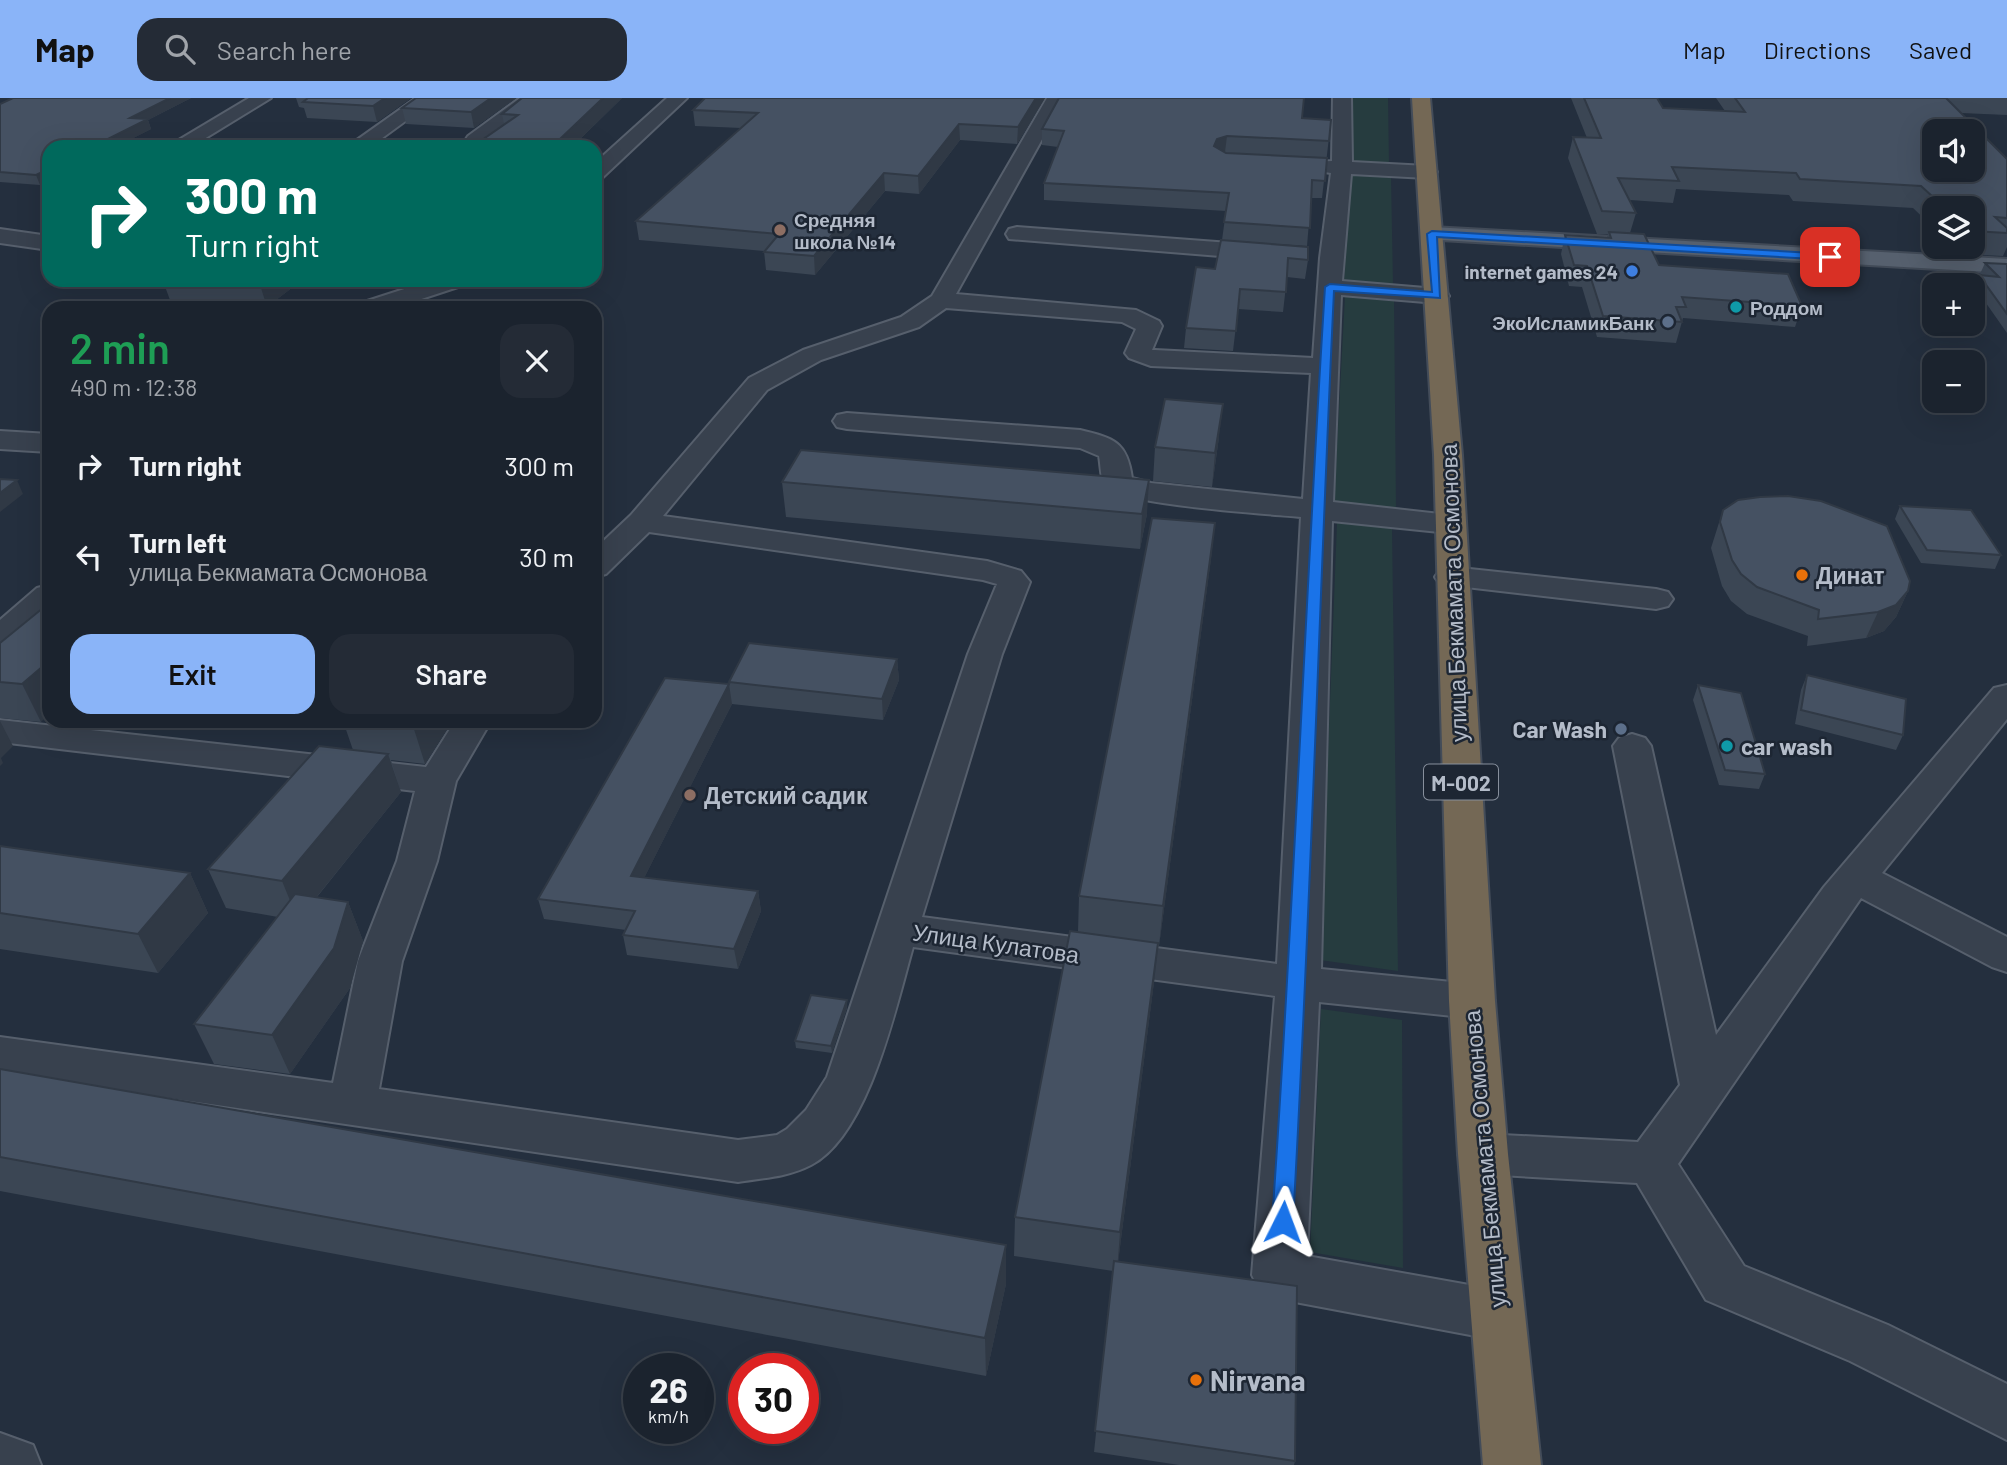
<!DOCTYPE html>
<meta charset="utf-8">
<style>
:root{--surface:#1b232e;--page:#242b36;--text:#f1f3f6;--muted:#a0a4aa;--line:#39404a;--accent:#8ab4f8}
body{margin:0;font-family:Barlow,sans-serif;background:var(--page);color:var(--text);height:100vh;display:flex;flex-direction:column;font-size:26px;white-space:nowrap}
*{box-sizing:border-box;margin:0}
p{font-size:23px;color:var(--muted)}
.icon{flex:none;width:38px;height:38px;fill:none;stroke:currentColor;stroke-width:2;stroke-linecap:round;stroke-linejoin:round}
.map{position:relative;flex:1;overflow:hidden}
.panel{position:absolute;left:42px;top:203px;width:560px;height:427px;display:flex;flex-direction:column;background:var(--surface);border-radius:21px;box-shadow:0 7px 28px #0002,0 0 0 2px var(--line)}
.panel>*{flex:none}
.banner{position:absolute;left:42px;top:42px;width:560px;height:147px;border-radius:21px;box-shadow:0 7px 28px #0002,0 0 0 2px var(--line);background:#00695c;color:#fff;overflow:hidden}
.tools{position:absolute;left:1922px;top:21px;display:grid;gap:14px}
.tools a{display:grid;place-items:center;width:63px;height:63px;border-radius:14px;background:var(--surface);box-shadow:0 7px 28px #0002,0 0 0 2px var(--line);font-size:35px}
.speed{position:absolute;left:623px;top:1255px;display:flex;gap:14px;font-size:35px;font-weight:700;text-align:center}
.speed>*{display:grid;place-content:center;width:91px;height:91px;border-radius:50%;background:var(--surface);box-shadow:0 7px 28px #0002,0 0 0 2px var(--line);line-height:1}
.speed small{font-size:18px;font-weight:400}
.speed .limit{border:10px solid #d22;background:#fff;color:#111}
.pin{position:absolute;display:grid;place-items:center;width:60px;height:60px;color:#fff;margin:-30px;border-radius:14px;box-shadow:0 4px 10px #0006}
.me{position:absolute;width:77px;margin:-38px;rotate:3deg;stroke-linejoin:round;filter:drop-shadow(0 0 5px #0008)}
.turn{display:flex;align-items:center;gap:24px;height:147px;padding:0 28px;font-size:32px}
.turn .icon{width:91px;height:91px;stroke-width:2.5}
.turn b{display:block;font-size:49px;line-height:60px}
.round{display:grid;place-items:center;flex:none;width:74px;height:74px;border-radius:21px;background:var(--page)}
.headline{display:flex;align-items:center;justify-content:space-between;height:119px;padding:0 28px}
h1{font-size:42px;font-weight:600;line-height:52px;color:#1e9e55}
.button{display:flex;gap:14px;margin-top:auto;padding:14px 28px}
.button a{flex:1;height:80px;border-radius:21px;background:var(--accent);color:#111;font-size:28px;font-weight:600;line-height:80px;text-align:center}
.button a+a{background:var(--page);color:var(--text)}
ul{padding:0;list-style:none}
li{display:flex;align-items:center;gap:21px;height:91px;padding:0 28px}
li div{flex:1}
li b{display:block;font-size:26px}
li em{font-style:normal}
header{display:flex;align-items:center;gap:42px;box-sizing:border-box;height:98px;padding:0 35px;background:var(--accent);color:#111}
header strong{font-size:33px}
nav{display:flex;gap:38px;margin-inline-start:auto;font-size:24px}
.search{width:490px;height:63px;background:var(--page);display:flex;align-items:center;gap:18px;box-sizing:border-box;padding:0 24px;border-radius:21px;color:var(--muted);font-size:26px}
.map>svg:first-child{display:block}
.green{fill:#263c3f}
.lines{fill:none;stroke-linecap:round;stroke-linejoin:round}
.minor-casing{stroke:#565f6c;stroke-width:4}
.major-casing{stroke:#414a57;stroke-width:4}
.highway-casing{stroke:#434c59;stroke-width:4}
.minor{fill:#38414e;fill-rule:evenodd}
.major{fill:#56606e;fill-rule:evenodd}
.highway{fill:#746855;fill-rule:evenodd}
.wall{fill:#3b4654}
.shaded-wall{fill:#303945}
.building{fill:#455162;stroke:#303945;stroke-width:2;fill-rule:evenodd}
.route{fill:#1a73e8;stroke:#114b97;stroke-width:2}
.education-dot{fill:#8d6e63;stroke:#1d2633;stroke-width:2.5}
.shop-dot{fill:#3f7fe0;stroke:#1d2633;stroke-width:2.5}
.culture-dot{fill:#0f9aa8;stroke:#1d2633;stroke-width:2.5}
.service-dot{fill:#5c6f8a;stroke:#1d2633;stroke-width:2.5}
.food-dot{fill:#e8710a;stroke:#1d2633;stroke-width:2.5}
.labels{text-anchor:middle;dominant-baseline:central;stroke-width:5;stroke-linejoin:round;paint-order:stroke}
.far-poi-label{font-size:19px;font-weight:bold;fill:#b4bcc9;stroke:#1d2633;text-anchor:start}
.shield{fill:#1d2633;stroke:#878f9c;stroke-width:2}
.shield-label{font-size:21px;font-weight:bold;fill:#b4bcc9}
.poi-label{font-size:23px;font-weight:bold;fill:#b4bcc9;stroke:#1d2633;text-anchor:start}
.street-label{font-size:23px;fill:#b4bcc9;stroke:#1d2633}
.near-poi-label{font-size:28px;font-weight:bold;fill:#b4bcc9;stroke:#1d2633;text-anchor:start}
</style>
<header>
<strong>Map</strong>
<div class="search"><svg class="icon" aria-label="search" viewBox="0 0 24 24"><circle cx="10" cy="10" r="6"/><path d="M15 15l6 6"/></svg>Search here</div>
<nav><a>Map</a><a>Directions</a><a>Saved</a></nav>
</header>
<div class="map">
<svg width="2007" height="1367" viewBox="0 0 2007 1367">
<rect width="100%" height="100%" fill="#242f3e"/>
<path class="green" d="M 1351,0 L 1388,0 L 1389,67 L 1348,64 Z
M 1349,75 L 1391,78 L 1393,186 L 1344,183 Z
M 1345,198 L 1394,201 L 1396,411 L 1334,405 Z
M 1337,425 L 1392,430 L 1398,873 L 1320,862 Z
M 1321,911 L 1402,922 L 1403,1170 L 1310,1154 Z"/>
<g class="lines">
<g class="minor-casing">
<path id="minor" d="M 249,0 L 271,0 L 191,49 L 167,49 Z
M 416,0 L 437,0 L 370,49 L 347,49 Z
M 520,0 L 541,0 L 481,49 L 461,49 L 468,38 Z
M 667,0 L 687,0 L 602,80 L 595,82 L 595,65 Z
M 1047,0 L 1065,0 L 956,196 L 1136,212 L 1159,223 L 1162,228 L 1152,252 L 1155,252 L 1313,260 L 1320,160 L 1331,75 L 1311,72 L 1308,68 L 1311,64 L 1332,63 L 1333,0 L 1351,0 L 1352,64 L 1427,68 L 1434,70 L 1437,74 L 1434,78 L 1427,80 L 1351,76 L 1342,183 L 1437,191 L 1446,193 L 1449,198 L 1446,203 L 1437,205 L 1341,197 L 1333,404 L 1449,417 L 1460,419 L 1464,426 L 1460,433 L 1449,435 L 1332,423 L 1321,871 L 1472,886 L 1488,891 L 1495,903 L 1488,915 L 1472,920 L 1319,904 L 1307,1158 L 1497,1192 L 1516,1200 L 1524,1217 L 1516,1234 L 1497,1242 L 1279,1201 L 1260,1194 L 1252,1177 L 1275,898 L 913,849 C 896,908 869,1037 811,1067 C 788,1079 763,1080 738,1084 L 0,975 L 0,939 L 333,985 L 358,863 L 397,763 L 415,693 L 0,644 L 0,622 L 426,669 L 455,623 L 491,623 L 456,683 L 437,763 L 402,863 L 379,991 L 738,1042 L 777,1037 L 787,1031 L 806,1012 L 827,979 L 968,556 L 997,486 L 983,482 L 649,434 L 606,476 L 595,479 L 595,451 L 631,417 L 749,280 L 803,252 L 901,219 L 932,198 ZM 946,210 L 1122,224 L 1136,231 L 1125,255 L 1129,260 L 1151,268 L 1311,275 L 1303,401 L 1151,385 L 1132,380 C 1127,343 1113,340 1080,332 L 847,315 L 837,317 L 833,323 L 837,329 L 847,331 L 1080,350 L 1099,358 C 1101,367 1100,382 1106,389 C 1122,407 1270,416 1301,419 L 1277,866 L 922,819 L 1002,556 L 1030,484 L 1021,473 L 987,463 L 663,418 L 767,292 L 821,262 L 919,229 Z
M 1017,129 L 1270,148 L 1278,150 L 1281,155 L 1278,160 L 1270,162 L 1009,141 L 1006,136 L 1009,131 Z
M 0,131 L 49,138 L 49,152 L 0,145 Z
M 432,182 L 468,182 L 464,187 L 394,210 L 358,210 L 361,205 Z
M 0,333 L 49,336 L 49,354 L 0,351 Z
M 1451,469 L 1656,491 L 1668,494 L 1673,501 L 1668,508 L 1656,511 L 1440,486 L 1435,479 L 1440,472 Z
M 49,487 L 49,514 L 12,546 L 0,549 L 0,522 L 37,490 Z
M 2007,587 L 2007,621 L 1882,775 L 2007,839 L 2007,874 L 1992,869 L 1861,800 L 1678,1066 L 1744,1168 L 1888,1227 L 2007,1286 L 2007,1342 L 1850,1263 L 1706,1202 L 1637,1085 L 1483,1076 L 1465,1070 L 1458,1056 L 1465,1042 L 1483,1036 L 1638,1044 L 1680,987 L 1613,648 L 1619,640 L 1632,636 L 1645,640 L 1651,648 L 1716,937 L 1824,789 L 1994,590 Z
M 0,1335 L 33,1347 L 41,1367 L 0,1367 Z"/>
</g>
<g class="major-casing">
<path id="major" d="M 1432,129 L 2007,161 L 2007,175 L 1424,141 L 1421,136 L 1424,131 Z"/>
</g>
<g class="highway-casing">
<path id="highway" d="M 1412,0 L 1430,0 L 1462,357 L 1495,903 L 1508,1056 L 1541,1367 L 1483,1367 L 1458,1056 L 1449,903 L 1434,357 Z"/>
</g>
<use href="#minor" class="minor"/>
<use href="#major" class="major"/>
<use href="#highway" class="highway"/>
</g>
<path class="wall" d="M 13,0 L 191,0 L 148,22 L 151,31 L 40,87 L 0,84 L 0,6 Z
M 296,0 L 411,0 L 377,24 L 307,20 L 304,10 L 299,9 Z
M 516,0 L 474,30 L 406,26 L 402,10 Z
M 522,0 L 622,0 L 572,49 L 504,26 L 502,16 Z
M 1045,0 L 1017,46 L 960,42 L 919,96 L 885,93 L 815,177 L 766,172 L 764,153 L 639,142 L 636,123 L 741,30 L 695,28 L 693,12 Z
M 1571,0 L 1657,0 L 1663,10 L 1725,13 L 1716,0 L 2007,0 L 2007,17 L 1961,15 L 2007,61 L 2007,149 L 2003,158 L 1960,156 L 1954,150 L 1954,149 L 1972,149 L 1972,110 L 1934,110 L 1934,130 L 1913,110 L 1793,103 L 1789,97 L 1676,91 L 1673,105 L 1630,102 L 1636,115 L 1630,135 L 1659,167 L 1802,208 L 1795,229 L 1683,220 L 1676,245 L 1597,239 L 1582,189 L 1569,188 L 1561,156 L 1565,137 L 1607,139 L 1608,136 L 1597,136 L 1568,60 L 1573,39 L 1587,40 Z
M 1302,20 L 1331,22 L 1322,100 L 1311,100 L 1307,148 L 1222,142 L 1226,113 L 1044,102 L 1044,85 L 1058,49 L 1042,47 L 1042,31 Z
M 1221,142 L 1308,162 L 1305,181 L 1287,179 L 1283,214 L 1238,211 L 1233,253 L 1184,250 L 1186,230 L 1215,171 Z
M 1985,165 L 2007,166 L 2007,235 L 1974,188 L 1979,177 L 1982,177 L 1980,176 Z
M 165,182 L 302,182 L 267,209 L 170,202 L 163,183 Z
M 1219,339 L 1212,389 L 1153,383 L 1155,349 Z
M 782,384 L 1147,416 L 1140,451 L 786,419 Z
M 1900,408 L 2001,457 L 1995,471 L 1921,465 L 1895,421 Z
M 1723,412 L 1908,493 L 1896,519 L 1884,533 L 1866,540 L 1807,548 L 1808,538 L 1747,516 L 1731,503 L 1722,488 L 1711,450 Z
M 1215,425 L 1211,460 L 1159,848 L 1158,848 L 1154,884 L 1118,1164 L 1295,1363 L 1294,1367 L 1179,1367 L 1094,1354 L 1113,1173 L 1014,1158 L 1015,1119 L 1078,834 L 1079,798 Z
M 49,505 L 41,624 L 0,620 L 0,545 Z
M 897,561 L 899,582 L 883,622 L 732,606 L 644,780 L 758,793 L 761,813 L 738,871 L 627,857 L 623,837 L 626,832 L 544,821 L 538,801 L 729,586 L 729,584 Z
M 1807,577 L 1903,637 L 1896,652 L 1795,626 L 1801,592 Z
M 1698,587 L 1765,676 L 1759,691 L 1719,687 L 1693,602 Z
M 343,623 L 452,623 L 425,666 L 391,662 L 401,694 L 317,799 L 348,804 L 363,843 L 350,890 L 290,976 L 214,966 L 194,926 L 278,819 L 226,810 L 208,771 L 353,652 Z
M 0,748 L 190,775 L 208,815 L 158,875 L 0,851 Z
M 847,902 L 847,910 L 832,955 L 796,950 L 795,943 Z
M 0,971 L 1006,1186 L 986,1278 L 0,1093 Z"/>
<path class="shaded-wall" d="M 170,0 L 191,0 L 148,22 L 151,31 L 116,49 L 92,49 L 130,20 Z
M 385,0 L 411,0 L 377,24 L 373,8 Z
M 491,0 L 516,0 L 474,30 L 471,14 Z
M 603,0 L 622,0 L 572,49 L 549,49 Z
M 1036,0 L 1045,0 L 1017,46 L 1018,29 Z
M 959,26 L 960,42 L 919,96 L 918,78 Z
M 1227,38 L 1225,54 L 1214,48 L 1217,41 Z
M 49,71 L 49,83 L 40,87 L 36,77 Z
M 884,75 L 885,93 L 815,177 L 814,158 Z
M 271,182 L 302,182 L 267,209 L 261,190 Z
M 1223,306 L 1219,339 L 1212,389 L 1215,355 Z
M 17,382 L 23,396 L 0,414 L 0,395 Z
M 1149,382 L 1147,416 L 1140,451 L 1142,416 Z
M 1215,425 L 1211,460 L 1159,848 L 1163,808 Z
M 1908,493 L 1896,519 L 1884,533 L 1866,540 L 1878,514 Z
M 897,561 L 899,582 L 883,622 L 882,601 Z
M 49,563 L 49,616 L 41,624 L 22,586 Z
M 729,586 L 732,606 L 635,798 L 631,778 Z
M 0,623 L 13,648 L 1,660 L 3,665 L 0,668 Z
M 416,623 L 452,623 L 425,666 L 413,628 Z
M 388,656 L 401,694 L 298,822 L 282,783 Z
M 190,775 L 208,815 L 158,875 L 138,836 Z
M 758,793 L 761,813 L 738,871 L 734,851 Z
M 348,804 L 363,843 L 350,890 L 290,976 L 272,937 Z
M 1158,845 L 1154,884 L 1117,1173 L 1120,1134 Z
M 847,902 L 847,910 L 832,955 L 831,948 Z
M 1006,1147 L 1006,1186 L 986,1278 L 985,1240 Z"/>
<path class="building" d="M 13,0 L 170,0 L 130,20 L 148,21 L 92,49 L 49,49 L 49,71 L 36,77 L 0,74 L 0,6 Z
M 308,0 L 385,0 L 373,8 L 303,4 Z
M 416,0 L 491,0 L 471,14 L 402,10 Z
M 522,0 L 603,0 L 560,41 L 549,49 L 472,49 L 518,17 L 502,16 Z
M 705,0 L 1036,0 L 1018,29 L 959,26 L 918,78 L 884,75 L 814,158 L 764,154 L 779,136 L 636,123 L 758,15 L 693,12 Z
M 1059,0 L 1304,0 L 1302,20 L 1331,22 L 1329,43 L 1227,38 L 1217,41 L 1214,48 L 1226,55 L 1327,60 L 1325,83 L 1312,82 L 1310,130 L 1224,124 L 1229,95 L 1044,85 L 1064,33 L 1042,31 Z
M 1584,0 L 1657,0 L 1663,10 L 1745,14 L 1735,0 L 1946,0 L 2007,61 L 2007,120 L 1995,119 L 2007,130 L 2007,135 L 1972,133 L 1972,110 L 1945,110 L 1921,88 L 1800,81 L 1796,75 L 1672,69 L 1679,83 L 1618,80 L 1636,115 L 1602,113 L 1573,39 L 1601,40 ZM 1934,33 L 1972,33 L 1972,72 L 1934,72 Z
M 1609,134 L 1644,136 L 1659,167 L 1788,176 L 1802,208 L 1682,199 L 1686,209 L 1676,209 L 1682,224 L 1603,218 L 1587,168 L 1574,167 L 1565,137 L 1611,140 Z
M 1221,142 L 1308,149 L 1308,162 L 1288,160 L 1286,194 L 1240,191 L 1236,233 L 1186,230 L 1196,169 L 1215,171 Z
M 1985,165 L 2007,166 L 2007,216 L 1979,177 L 1999,179 Z
M 165,182 L 271,182 L 261,190 L 163,183 Z
M 1165,301 L 1223,306 L 1215,355 L 1155,349 Z
M 801,352 L 1149,382 L 1142,416 L 782,384 Z
M 0,381 L 17,382 L 0,395 Z
M 1788,398 L 1821,403 L 1887,428 L 1910,483 L 1908,493 L 1896,507 L 1878,514 L 1818,521 L 1819,512 L 1757,489 L 1741,476 L 1732,462 L 1720,424 L 1723,412 L 1738,402 L 1760,399 Z
M 1900,408 L 1971,412 L 2001,457 L 1927,452 Z
M 1152,420 L 1215,425 L 1163,808 L 1079,798 Z
M 49,505 L 49,563 L 22,586 L 0,584 L 0,545 Z
M 749,545 L 897,561 L 882,601 L 729,584 Z
M 1807,577 L 1906,601 L 1903,637 L 1801,612 Z
M 665,580 L 729,586 L 631,778 L 758,793 L 734,851 L 623,837 L 635,813 L 538,801 Z
M 1698,587 L 1741,595 L 1765,676 L 1725,672 Z
M 364,623 L 416,623 L 413,628 Z
M 319,648 L 388,656 L 282,783 L 208,771 Z
M 0,748 L 190,775 L 138,836 L 0,815 Z
M 295,796 L 348,804 L 334,850 L 272,937 L 194,926 Z
M 1070,833 L 1158,845 L 1120,1134 L 1015,1119 Z
M 811,897 L 847,902 L 831,948 L 795,943 Z
M 0,971 L 1006,1147 L 985,1240 L 0,1059 Z
M 1114,1163 L 1297,1188 L 1295,1363 L 1095,1333 Z"/>
<path class="route" d="M 1432,133 L 1830,156 L 1835,159 L 1830,162 L 1437,139 L 1440,200 L 1334,193 C 1319,503 1311,814 1293,1124 L 1290,1131 L 1283,1133 L 1275,1131 L 1272,1124 C 1294,813 1305,501 1325,189 L 1330,186 L 1432,194 L 1427,136 Z"/>
<g class="education-dot">
<circle cx="780" cy="132" r="7"/>
<circle cx="690" cy="697" r="7"/>
</g>
<circle class="shop-dot" cx="1632" cy="173" r="7"/>
<g class="culture-dot">
<circle cx="1736" cy="209" r="7"/>
<circle cx="1727" cy="648" r="7"/>
</g>
<g class="service-dot">
<circle cx="1668" cy="224" r="7"/>
<circle cx="1621" cy="631" r="7"/>
</g>
<g class="food-dot">
<circle cx="1802" cy="477" r="7"/>
<circle cx="1196" cy="1282" r="7"/>
</g>
<g class="labels">
<g class="far-poi-label">
<text x="794" y="121">Средняя<tspan x="794" dy="22">школа №14</tspan></text>
<text x="1618" y="173" text-anchor="end">internet games 24</text>
<text x="1750" y="209">Роддом</text>
<text x="1654" y="224" text-anchor="end">ЭкоИсламикБанк</text>
</g>
<rect class="shield" x="1424" y="666.5" width="74" height="35" rx="5"/>
<g class="shield-label">
<text x="1461" y="684">M-002</text>
</g>
<g class="poi-label">
<text x="1816" y="477">Динат</text>
<text x="1607" y="631" text-anchor="end">Car Wash</text>
<text x="1741" y="648">car wash</text>
<text x="704" y="697">Детский садик</text>
</g>
<g class="street-label">
<text transform="translate(1453 495) rotate(-92)">улица Бекмамата Осмонова</text>
<text transform="translate(996 845) rotate(8)">Улица Кулатова</text>
<text transform="translate(1484 1061) rotate(-95)">улица Бекмамата Осмонова</text>
</g>
<g class="near-poi-label">
<text x="1210" y="1282">Nirvana</text>
</g>
</g>
</svg>
<div class="tools">
<a><svg class="icon" aria-label="sound" viewBox="0 0 24 24"><path d="M4 9h4l5-4v14l-5-4H4zM17 9q2 3 0 6"/></svg></a>
<a><svg class="icon" aria-label="layers" viewBox="0 0 24 24"><path d="M12 4l9 5-9 5-9-5zM3 14l9 5 9-5"/></svg></a>
<a>+</a>
<a>−</a>
</div>
<div class="speed"><div>26<small>km/h</small></div><div class="limit">30</div></div>
<div class="pin" style="left:1830px;top:159px;background:#d93025"><svg class="icon" aria-label="arrive" viewBox="0 0 24 24"><path d="M6 21V4h12l-3 4 3 4H6"/></svg></div>
<svg class="me" style="left:1283px;top:1124px" viewBox="-20 -20 40 40"><path d="M0-17L14 15 0 8-14 15z" fill="#1a73e8" stroke="#fff" stroke-width="4"/></svg>
<div class="banner">
<div class="turn"><svg class="icon" aria-label="right" viewBox="0 0 24 24"><path d="M7 20v-9h11M14 6l5 5-5 5"/></svg><div><b>300 m</b>Turn right</div></div>
</div>
<section class="panel">
<div class="headline"><div><h1>2 min</h1><p>490 m · 12:38</p></div><a class="round"><svg class="icon" aria-label="close" viewBox="0 0 24 24"><path d="M6 6l12 12M18 6L6 18"/></svg></a></div>
<ul>
<li><svg class="icon" aria-label="right" viewBox="0 0 24 24"><path d="M7 20v-9h11M14 6l5 5-5 5"/></svg><div><b>Turn right</b></div><em>300 m</em></li>
<li><svg class="icon" aria-label="left" viewBox="0 0 24 24"><path d="M17 20v-9H6M10 6l-5 5 5 5"/></svg><div><b>Turn left</b><p>улица Бекмамата Осмонова</p></div><em>30 m</em></li>
</ul>
<div class="button"><a>Exit</a><a>Share</a></div>
</section>
</div>
